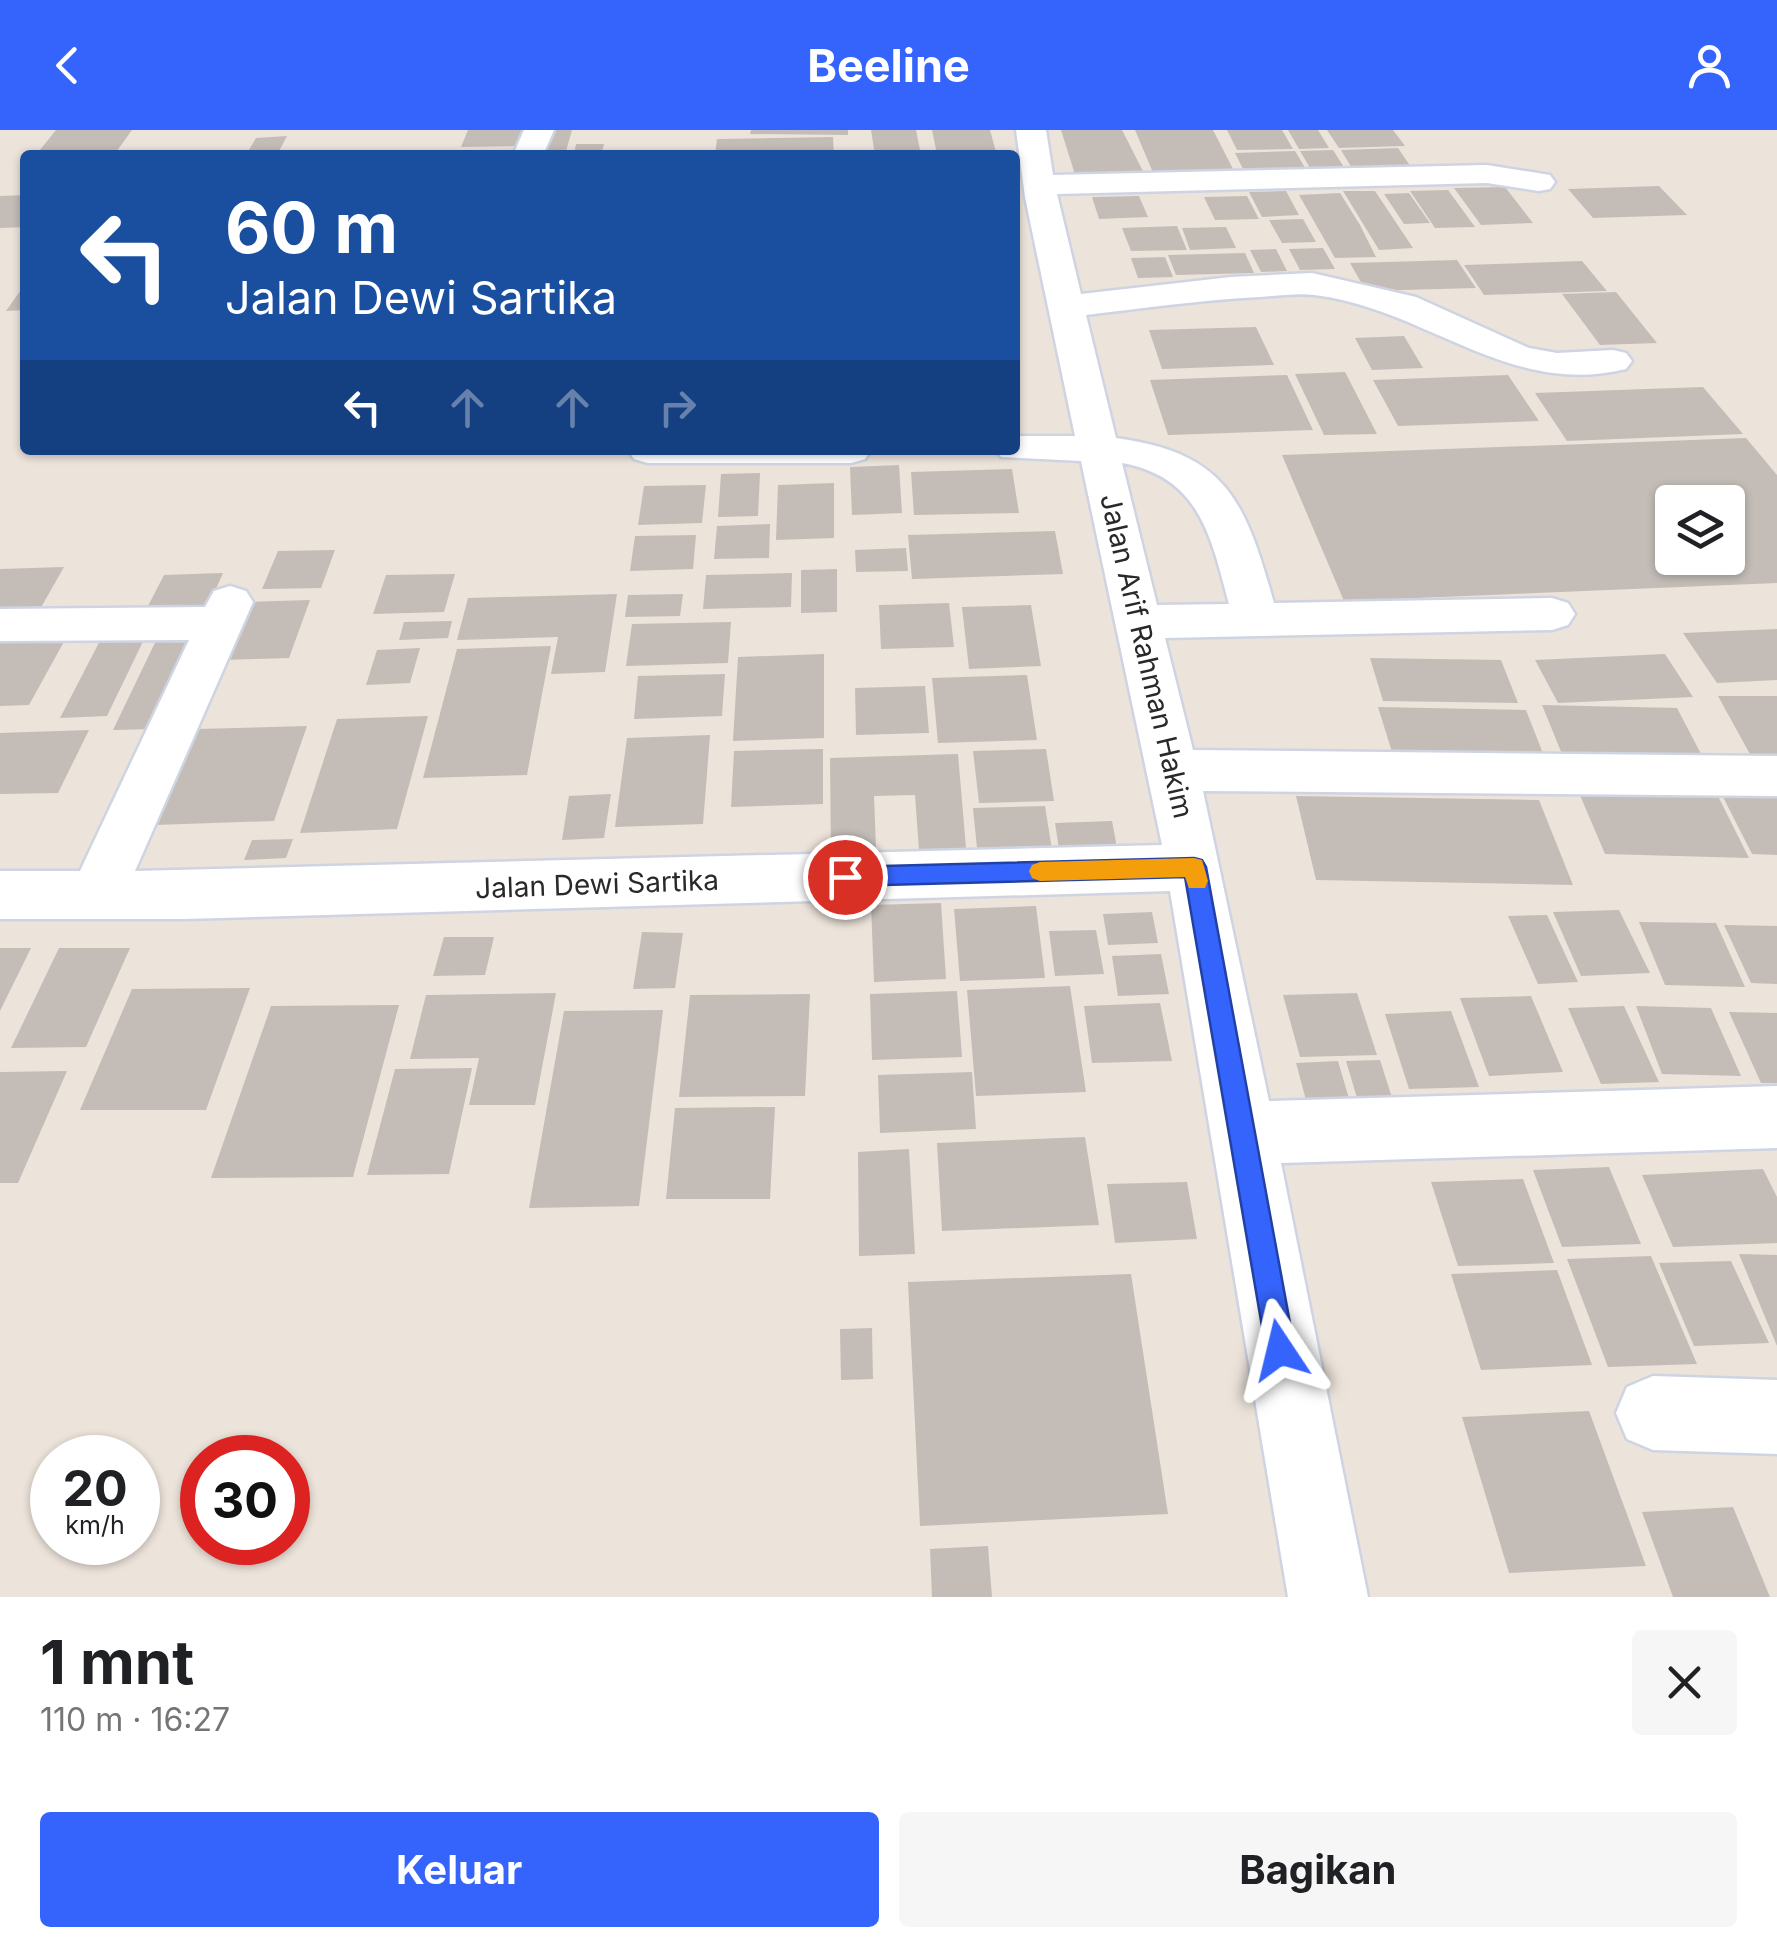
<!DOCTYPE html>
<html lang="id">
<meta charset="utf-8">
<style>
:root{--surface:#fff;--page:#f6f6f6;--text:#202124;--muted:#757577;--accent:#3564fd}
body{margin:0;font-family:Inter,sans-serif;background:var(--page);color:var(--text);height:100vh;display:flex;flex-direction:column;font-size:38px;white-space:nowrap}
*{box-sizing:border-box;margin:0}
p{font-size:32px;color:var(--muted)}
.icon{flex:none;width:55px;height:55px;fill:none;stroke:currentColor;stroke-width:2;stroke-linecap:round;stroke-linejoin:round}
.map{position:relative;height:1467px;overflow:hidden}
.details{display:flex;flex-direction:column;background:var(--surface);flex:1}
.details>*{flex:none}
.guide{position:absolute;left:20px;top:20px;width:1000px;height:305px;border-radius:10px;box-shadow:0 2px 8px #0004;background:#1a4fa0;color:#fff;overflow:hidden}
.fabs{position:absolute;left:1655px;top:355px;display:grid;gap:20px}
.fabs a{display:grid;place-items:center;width:90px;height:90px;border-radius:10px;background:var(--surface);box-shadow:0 2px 8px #0004;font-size:50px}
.speed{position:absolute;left:30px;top:1305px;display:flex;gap:20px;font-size:50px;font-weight:700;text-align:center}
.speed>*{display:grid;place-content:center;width:130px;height:130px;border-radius:50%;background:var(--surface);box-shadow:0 2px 8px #0004;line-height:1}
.speed small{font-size:25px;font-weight:400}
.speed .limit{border:15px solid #d22;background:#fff;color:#111}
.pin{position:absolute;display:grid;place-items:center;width:85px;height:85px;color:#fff;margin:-42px;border:5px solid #fff;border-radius:50%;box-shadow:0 2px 10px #0007}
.me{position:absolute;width:110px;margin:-55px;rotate:350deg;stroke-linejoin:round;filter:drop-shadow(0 0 8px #0008)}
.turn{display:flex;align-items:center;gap:35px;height:210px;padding:0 40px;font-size:45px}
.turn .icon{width:130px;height:130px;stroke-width:2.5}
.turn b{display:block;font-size:70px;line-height:85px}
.lanes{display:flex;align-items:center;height:95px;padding:0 40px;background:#0003;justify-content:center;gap:50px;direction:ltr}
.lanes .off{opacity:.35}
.round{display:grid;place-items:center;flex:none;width:105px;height:105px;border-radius:10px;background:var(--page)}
.head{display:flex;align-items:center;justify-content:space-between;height:170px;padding:0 40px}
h1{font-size:60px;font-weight:700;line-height:75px}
.action{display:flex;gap:20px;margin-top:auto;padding:20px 40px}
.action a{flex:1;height:115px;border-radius:10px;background:var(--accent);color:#fff;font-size:40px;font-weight:700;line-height:115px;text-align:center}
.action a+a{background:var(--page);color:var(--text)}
header{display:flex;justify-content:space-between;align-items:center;height:130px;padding:0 40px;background:var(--accent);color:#fff;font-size:45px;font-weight:700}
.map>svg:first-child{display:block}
.building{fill:#c4bdb7;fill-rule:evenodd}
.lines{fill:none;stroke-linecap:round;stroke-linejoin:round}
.minor-casing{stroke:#cfd4e2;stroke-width:5}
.minor{fill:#fff;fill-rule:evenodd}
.route{fill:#3564fd;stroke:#2241a4;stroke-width:2.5}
.slow{fill:#f59e0b}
.labels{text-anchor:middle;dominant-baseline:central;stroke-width:10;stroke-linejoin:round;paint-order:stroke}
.street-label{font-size:28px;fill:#292929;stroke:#fff}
</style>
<header><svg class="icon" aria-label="back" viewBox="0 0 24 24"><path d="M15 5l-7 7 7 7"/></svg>Beeline<svg class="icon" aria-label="person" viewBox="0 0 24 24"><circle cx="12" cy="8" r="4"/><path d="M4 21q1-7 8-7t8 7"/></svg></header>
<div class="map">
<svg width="1777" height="1467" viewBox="0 0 1777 1467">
<rect width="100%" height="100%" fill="#ece3da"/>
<path class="building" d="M 56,0 L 132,0 L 114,25 L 36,25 Z
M 468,0 L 526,0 L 521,16 L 461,17 Z
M 550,0 L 572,0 L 565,25 L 542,25 Z
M 751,0 L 848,0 L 848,5 L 750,4 Z
M 871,0 L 916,0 L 921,25 L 875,25 Z
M 932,0 L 990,0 L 996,22 L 937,24 Z
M 1061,0 L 1122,0 L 1147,49 L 1077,51 Z
M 1135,0 L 1213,0 L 1235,43 L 1154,45 Z
M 1227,0 L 1282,0 L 1293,19 L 1237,20 Z
M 1288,0 L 1318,0 L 1329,18 L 1299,19 Z
M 1327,0 L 1393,0 L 1405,16 L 1339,18 Z
M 287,6 L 277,25 L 246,25 L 256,8 Z
M 833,7 L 834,25 L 715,25 L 717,9 Z
M 576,14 L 604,14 L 601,25 L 574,25 Z
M 1398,18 L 1415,43 L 1356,45 L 1341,20 Z
M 1333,20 L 1347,42 L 1313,43 L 1300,21 Z
M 1295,21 L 1307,41 L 1245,43 L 1235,23 Z
M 1659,56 L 1687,85 L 1593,88 L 1568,59 Z
M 1505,57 L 1533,93 L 1481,95 L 1454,58 Z
M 1448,60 L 1475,97 L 1435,98 L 1410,61 Z
M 1286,61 L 1299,85 L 1262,87 L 1249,62 Z
M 1343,61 L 1375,61 L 1413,118 L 1379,120 Z
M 1340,63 L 1360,95 L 1376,127 L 1335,128 L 1299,65 Z
M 1409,63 L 1430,93 L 1404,94 L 1384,64 Z
M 25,65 L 25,97 L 0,98 L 0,66 Z
M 1139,66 L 1148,87 L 1099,89 L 1092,67 Z
M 1247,66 L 1259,89 L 1215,90 L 1204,67 Z
M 1303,89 L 1316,112 L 1282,113 L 1269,90 Z
M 1177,96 L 1187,120 L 1131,121 L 1122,98 Z
M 1226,97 L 1236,118 L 1190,120 L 1182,98 Z
M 1323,118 L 1335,139 L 1300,140 L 1289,119 Z
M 1276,119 L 1287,141 L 1261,142 L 1250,120 Z
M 1245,123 L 1254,143 L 1176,145 L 1168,125 Z
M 1165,127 L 1173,147 L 1138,148 L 1131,128 Z
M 1457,130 L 1476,158 L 1366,161 L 1350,133 Z
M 1582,131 L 1607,161 L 1484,165 L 1464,135 Z
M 25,154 L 25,180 L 6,181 Z
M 1616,162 L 1657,213 L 1600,215 L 1562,164 Z
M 1256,197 L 1274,235 L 1162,239 L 1149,200 Z
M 1404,206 L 1423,238 L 1372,240 L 1355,208 Z
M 1345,242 L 1377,304 L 1324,305 L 1295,244 Z
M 1287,245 L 1313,300 L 1168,305 L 1150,250 Z
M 1508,245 L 1539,291 L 1398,296 L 1373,250 Z
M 1703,257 L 1743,304 L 1567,311 L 1535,263 Z
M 1746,308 L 1777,345 L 1777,453 L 1344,471 L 1282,325 ZM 1672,372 L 1728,372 L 1728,428 L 1672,428 Z
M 899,335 L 902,383 L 852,385 L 850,337 Z
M 1012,339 L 1019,383 L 914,385 L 911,342 Z
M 760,343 L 758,386 L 718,387 L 721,344 Z
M 834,353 L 834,408 L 776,410 L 778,355 Z
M 706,355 L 702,393 L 638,395 L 644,356 Z
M 770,394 L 769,428 L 714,429 L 717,396 Z
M 1055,401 L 1063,444 L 912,449 L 908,405 Z
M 696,405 L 693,439 L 630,441 L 635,406 Z
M 906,418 L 908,441 L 856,442 L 855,420 Z
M 335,420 L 321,458 L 262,459 L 278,421 Z
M 64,437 L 35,488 L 0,489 L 0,439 Z
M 837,439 L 837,482 L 801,483 L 801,440 Z
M 223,443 L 208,477 L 147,478 L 164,445 Z
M 792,443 L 791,477 L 703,479 L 706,445 Z
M 455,444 L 444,482 L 373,484 L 386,445 Z
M 617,464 L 605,542 L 551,544 L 558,507 L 457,510 L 468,468 Z
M 683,464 L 680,486 L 625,487 L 628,465 Z
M 310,470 L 289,528 L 223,530 L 248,472 Z
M 949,473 L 954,517 L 881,519 L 879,475 Z
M 1031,475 L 1041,536 L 969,539 L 962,477 Z
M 452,491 L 448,508 L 399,510 L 404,492 Z
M 731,492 L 728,533 L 626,536 L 632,494 Z
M 201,495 L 154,599 L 113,600 L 163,496 Z
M 150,497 L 107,586 L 60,588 L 106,499 Z
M 1777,499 L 1777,550 L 1717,553 L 1683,503 Z
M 66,508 L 29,575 L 0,576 L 0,510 Z
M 551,516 L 527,645 L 423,648 L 457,519 Z
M 420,518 L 410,553 L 366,555 L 377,520 Z
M 824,524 L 824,608 L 733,611 L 738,527 Z
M 1665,524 L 1693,567 L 1558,573 L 1535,530 Z
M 1370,528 L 1501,530 L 1518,573 L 1383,571 Z
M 725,544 L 722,586 L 634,589 L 638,546 Z
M 1027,545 L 1037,610 L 938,613 L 932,548 Z
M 925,556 L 929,603 L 856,605 L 855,558 Z
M 1718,566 L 1777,566 L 1777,637 L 1757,637 Z
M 1542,575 L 1677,578 L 1711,643 L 1569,641 Z
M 1378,577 L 1526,580 L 1549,639 L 1396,635 Z
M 428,586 L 397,699 L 300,703 L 337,589 Z
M 307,596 L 274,691 L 155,695 L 196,599 Z
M 89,600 L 58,663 L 0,664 L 0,603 Z
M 710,605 L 703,694 L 615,697 L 627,608 Z
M 823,619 L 823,674 L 731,677 L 734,621 Z
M 1046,619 L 1054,671 L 979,673 L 973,621 Z
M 958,624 L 966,718 L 919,720 L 915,665 L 874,666 L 876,719 L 831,721 L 830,628 Z
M 1579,663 L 1718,666 L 1749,728 L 1605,724 Z
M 1721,663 L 1777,664 L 1777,725 L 1752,724 Z
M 611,664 L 604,708 L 562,710 L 569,666 Z
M 1296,666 L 1539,670 L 1573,755 L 1316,750 Z
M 1045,676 L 1053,726 L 978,728 L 973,678 Z
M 1112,691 L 1118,723 L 1060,725 L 1055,693 Z
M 293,709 L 286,728 L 244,730 L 252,710 Z
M 941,773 L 946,849 L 874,852 L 871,775 Z
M 1036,776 L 1045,848 L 960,851 L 954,779 Z
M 1619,780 L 1650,843 L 1581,846 L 1553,782 Z
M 1152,782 L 1158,813 L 1108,815 L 1103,784 Z
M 1547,785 L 1578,852 L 1538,854 L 1508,786 Z
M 1639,792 L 1716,793 L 1745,857 L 1665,855 Z
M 1724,795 L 1777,796 L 1777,854 L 1751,853 Z
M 1096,800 L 1104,844 L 1055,846 L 1049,801 Z
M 642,802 L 683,803 L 675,858 L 633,859 Z
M 444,807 L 494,807 L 485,845 L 433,846 Z
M 0,818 L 31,818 L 0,881 Z
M 59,818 L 130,818 L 86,917 L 11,918 Z
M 1161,824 L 1169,864 L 1118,866 L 1112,826 Z
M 1070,856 L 1086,962 L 976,966 L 967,860 Z
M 250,858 L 206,980 L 80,980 L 132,859 Z
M 957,861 L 962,927 L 872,930 L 870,864 Z
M 556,863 L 535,975 L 469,975 L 479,928 L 410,929 L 426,865 Z
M 1357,863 L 1377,925 L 1300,927 L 1283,865 Z
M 810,864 L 805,966 L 679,967 L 690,865 Z
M 1531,866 L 1563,942 L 1489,946 L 1460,868 Z
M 1160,873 L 1172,931 L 1092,933 L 1084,876 Z
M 399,875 L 353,1047 L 211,1048 L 271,876 Z
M 1624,876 L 1659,952 L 1601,954 L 1568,878 Z
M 1636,876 L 1711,878 L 1741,946 L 1662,944 Z
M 663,880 L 639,1076 L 529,1078 L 564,881 Z
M 1451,881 L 1479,957 L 1409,959 L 1385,884 Z
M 1729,882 L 1777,883 L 1777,953 L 1761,953 Z
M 1380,930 L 1395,977 L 1360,978 L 1346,931 Z
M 1338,931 L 1352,979 L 1309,981 L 1296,933 Z
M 472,938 L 449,1044 L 367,1045 L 395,939 Z
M 67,941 L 18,1053 L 0,1053 L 0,942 Z
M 972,942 L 976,999 L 880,1003 L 878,945 Z
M 775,977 L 770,1069 L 666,1069 L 675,978 Z
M 1085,1007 L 1099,1095 L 942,1101 L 937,1013 Z
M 909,1019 L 915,1124 L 859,1126 L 858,1022 Z
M 1609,1037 L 1641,1114 L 1562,1117 L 1533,1040 Z
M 1763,1039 L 1777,1067 L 1777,1113 L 1673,1117 L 1642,1045 Z
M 1523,1049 L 1554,1133 L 1458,1136 L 1431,1052 Z
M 1187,1052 L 1197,1109 L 1115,1113 L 1107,1054 Z
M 1739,1124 L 1777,1125 L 1777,1216 Z
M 1651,1126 L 1697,1234 L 1608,1237 L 1567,1129 Z
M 1731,1131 L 1769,1213 L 1694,1216 L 1659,1133 Z
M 1557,1140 L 1592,1235 L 1481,1240 L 1451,1144 Z
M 1131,1144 L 1168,1384 L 920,1396 L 908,1152 Z
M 872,1198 L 873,1249 L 841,1250 L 840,1199 Z
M 1589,1281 L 1646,1436 L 1509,1443 L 1462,1287 Z
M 1733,1377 L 1770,1467 L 1673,1467 L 1642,1382 Z
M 988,1416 L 992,1467 L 932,1467 L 930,1419 Z"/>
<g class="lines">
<g class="minor-casing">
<path id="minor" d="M 524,0 L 554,0 L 543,25 L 513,25 Z
M 1016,0 L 1046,0 L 1053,45 L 1487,35 L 1550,45 L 1555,52 L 1550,59 L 1539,61 L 1487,53 L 1057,64 L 1081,164 L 1231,147 L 1312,143 L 1416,167 L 1529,218 L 1557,223 L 1613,220 L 1626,223 L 1632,231 L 1626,239 C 1509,268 1425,178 1314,165 C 1297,163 1277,166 1260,167 C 1202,170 1144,178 1086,185 L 1116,308 C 1228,323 1245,372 1274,473 L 1552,468 L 1568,473 L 1575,484 L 1568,495 L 1552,500 L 1165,508 L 1193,620 L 1777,626 L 1777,666 L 1203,661 L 1269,971 L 1777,956 L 1777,1018 L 1281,1033 L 1368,1467 L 1288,1467 L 1170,761 L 185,789 L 0,789 L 0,741 L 80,741 L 189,510 L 0,511 L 0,479 L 205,477 L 214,461 L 230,456 L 246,461 L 253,472 L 135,741 L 1162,715 L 1081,331 L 1001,327 L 996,320 L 1015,320 L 1015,306 L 1075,306 L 1025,67 ZM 1122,333 C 1200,347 1211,407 1229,474 L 1157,475 Z
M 628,320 L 871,320 L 865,329 L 851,333 L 648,333 L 634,329 Z
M 1653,1246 L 1777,1250 L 1777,1324 L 1653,1320 L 1627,1309 L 1616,1283 L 1627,1257 Z"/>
</g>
<use href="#minor" class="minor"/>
</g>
<path class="route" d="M 1194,728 L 1202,730 L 1206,737 L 1295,1220 L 1291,1230 L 1280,1234 L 1270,1230 L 1266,1220 L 1185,747 L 845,756 L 837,754 L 834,747 L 837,740 L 845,737 Z"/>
<path class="slow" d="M 1194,728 L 1202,730 L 1208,751 L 1205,758 L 1189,758 L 1185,747 L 1040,751 L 1032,748 L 1029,741 L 1032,735 L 1040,732 Z"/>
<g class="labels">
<g class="street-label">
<text transform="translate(1147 526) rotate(77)">Jalan Arif Rahman Hakim</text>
<text transform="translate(597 754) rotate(-2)">Jalan Dewi Sartika</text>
</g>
</g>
</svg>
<div class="fabs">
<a><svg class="icon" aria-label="layers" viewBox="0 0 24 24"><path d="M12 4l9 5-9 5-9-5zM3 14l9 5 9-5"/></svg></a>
</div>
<div class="speed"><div>20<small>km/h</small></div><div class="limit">30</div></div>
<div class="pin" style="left:845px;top:747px;background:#d93025"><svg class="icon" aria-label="arrive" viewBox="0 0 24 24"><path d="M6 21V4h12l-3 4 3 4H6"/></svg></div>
<svg class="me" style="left:1280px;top:1220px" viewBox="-20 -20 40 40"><path d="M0-17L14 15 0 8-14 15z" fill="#3564fd" stroke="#fff" stroke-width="4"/></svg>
<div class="guide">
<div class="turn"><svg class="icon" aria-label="left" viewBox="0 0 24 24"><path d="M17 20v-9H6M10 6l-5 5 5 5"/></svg><div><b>60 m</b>Jalan Dewi Sartika</div></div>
<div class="lanes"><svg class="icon" aria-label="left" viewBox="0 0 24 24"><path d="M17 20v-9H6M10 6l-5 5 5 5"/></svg><svg class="icon off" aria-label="ahead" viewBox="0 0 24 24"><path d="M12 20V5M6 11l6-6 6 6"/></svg><svg class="icon off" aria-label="ahead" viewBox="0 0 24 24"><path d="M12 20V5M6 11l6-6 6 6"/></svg><svg class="icon off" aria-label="right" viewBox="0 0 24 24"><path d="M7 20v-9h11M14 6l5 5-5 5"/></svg></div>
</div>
</div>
<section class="details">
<div class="head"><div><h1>1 mnt</h1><p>110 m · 16:27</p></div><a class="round"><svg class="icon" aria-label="close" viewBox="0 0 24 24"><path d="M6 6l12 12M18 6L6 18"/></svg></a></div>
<div class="action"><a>Keluar</a><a>Bagikan</a></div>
</section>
